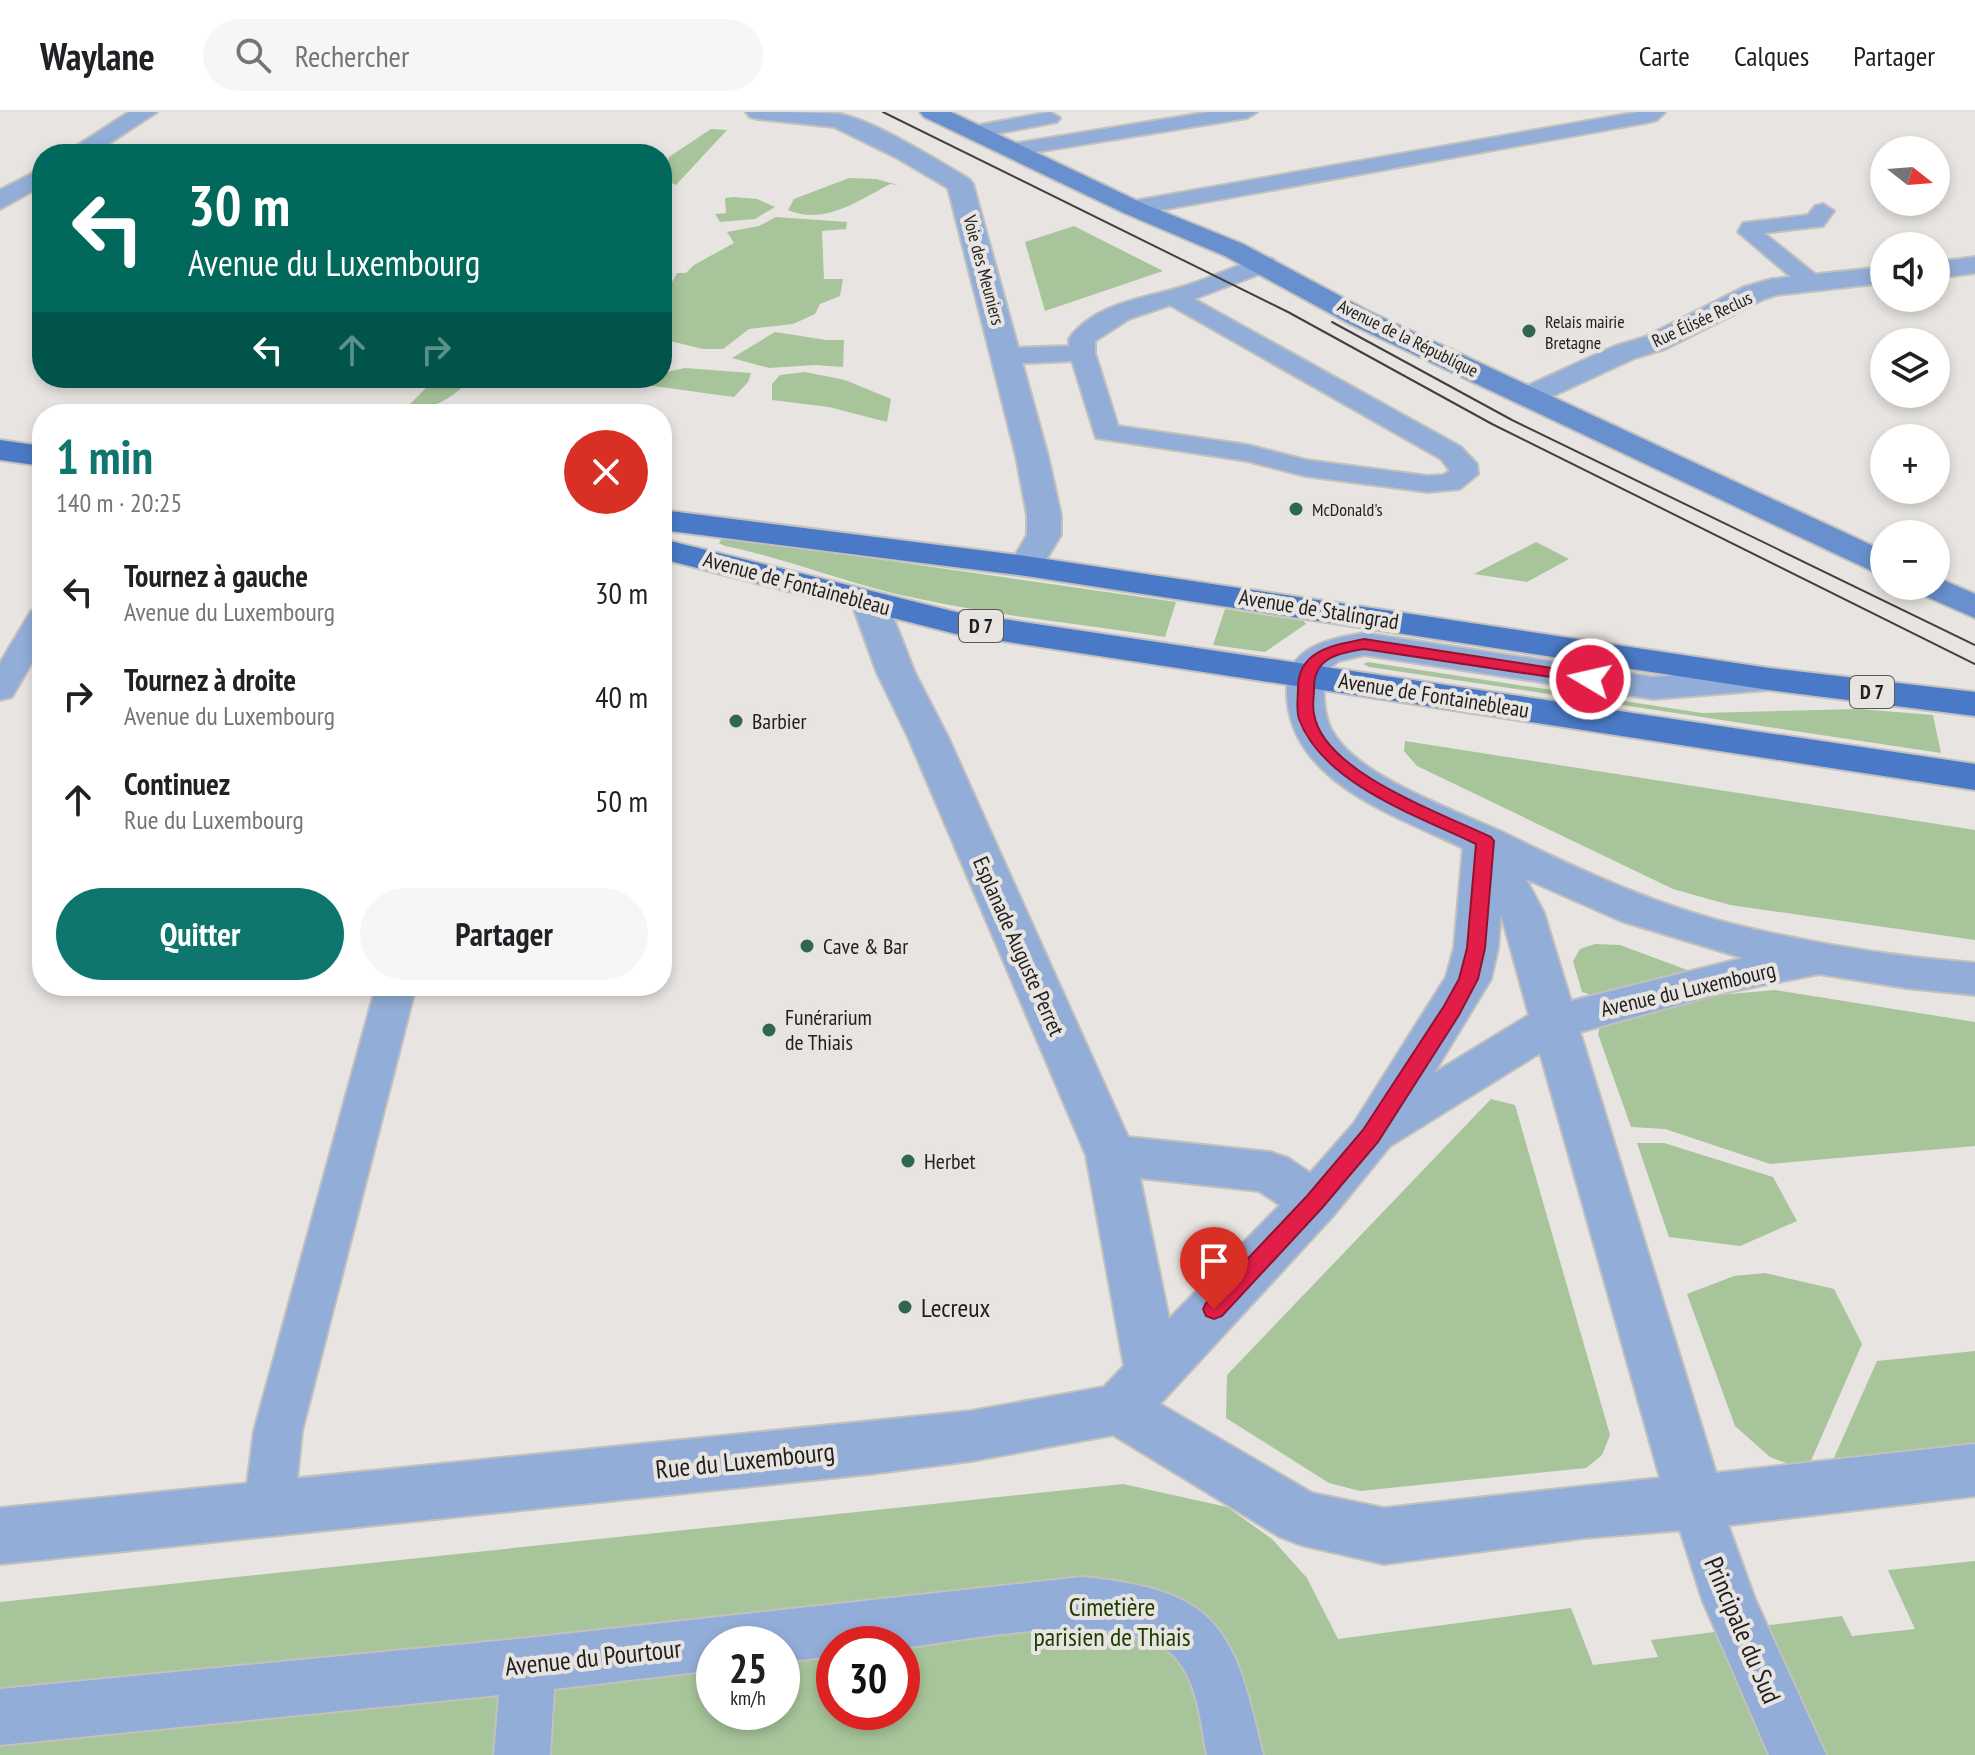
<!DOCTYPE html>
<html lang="fr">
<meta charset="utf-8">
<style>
:root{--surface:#fff;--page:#f6f6f6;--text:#202124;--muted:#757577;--line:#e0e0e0;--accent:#0f766e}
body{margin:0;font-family:"PT Sans Narrow",sans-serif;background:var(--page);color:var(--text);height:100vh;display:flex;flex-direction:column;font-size:30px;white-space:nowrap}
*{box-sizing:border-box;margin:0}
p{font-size:26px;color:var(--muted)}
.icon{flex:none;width:44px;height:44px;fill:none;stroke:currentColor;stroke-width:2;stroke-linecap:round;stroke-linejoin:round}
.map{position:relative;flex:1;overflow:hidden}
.drawer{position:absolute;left:32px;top:292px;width:640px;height:592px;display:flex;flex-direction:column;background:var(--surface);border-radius:32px;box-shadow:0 4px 12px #0003}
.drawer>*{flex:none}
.hud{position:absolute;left:32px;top:32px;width:640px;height:244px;border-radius:32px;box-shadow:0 4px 12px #0003;background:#00695c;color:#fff;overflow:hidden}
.needle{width:52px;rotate:107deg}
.fabs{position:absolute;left:1870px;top:24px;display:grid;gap:16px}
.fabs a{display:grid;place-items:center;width:80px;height:80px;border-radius:50%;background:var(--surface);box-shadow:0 4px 12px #0003;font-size:40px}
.speed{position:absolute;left:696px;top:1514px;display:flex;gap:16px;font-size:40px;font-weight:700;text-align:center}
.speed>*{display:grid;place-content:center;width:104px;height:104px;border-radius:50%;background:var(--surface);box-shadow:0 4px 12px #0003;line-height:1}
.speed small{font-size:20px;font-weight:400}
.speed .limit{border:12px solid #d22;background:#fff;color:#111}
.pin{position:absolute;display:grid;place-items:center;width:68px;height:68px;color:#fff;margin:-82px -34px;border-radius:50% 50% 50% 0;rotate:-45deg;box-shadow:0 0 8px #0007}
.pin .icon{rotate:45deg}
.me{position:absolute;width:88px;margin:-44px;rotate:279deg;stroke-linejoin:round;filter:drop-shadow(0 0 6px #0008)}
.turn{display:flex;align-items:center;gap:28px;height:168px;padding:0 24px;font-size:36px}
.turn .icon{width:104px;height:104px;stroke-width:2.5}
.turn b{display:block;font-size:56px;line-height:68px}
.lanes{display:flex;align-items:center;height:76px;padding:0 24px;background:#0003;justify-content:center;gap:40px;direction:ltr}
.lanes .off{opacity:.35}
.round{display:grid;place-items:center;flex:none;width:84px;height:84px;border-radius:42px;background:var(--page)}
.headline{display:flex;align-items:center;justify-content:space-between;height:136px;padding:0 24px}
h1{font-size:48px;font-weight:600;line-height:60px;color:var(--accent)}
.cta{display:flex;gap:16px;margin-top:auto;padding:16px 24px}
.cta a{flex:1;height:92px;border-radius:48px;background:var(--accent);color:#fff;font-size:32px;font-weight:600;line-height:92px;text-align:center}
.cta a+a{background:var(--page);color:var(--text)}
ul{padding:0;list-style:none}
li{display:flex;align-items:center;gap:24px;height:104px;padding:0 24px}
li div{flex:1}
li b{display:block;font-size:30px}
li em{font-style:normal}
header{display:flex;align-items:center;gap:48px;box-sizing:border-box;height:112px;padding:0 40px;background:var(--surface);border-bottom:2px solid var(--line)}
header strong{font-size:38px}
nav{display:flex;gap:44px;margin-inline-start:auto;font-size:28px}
.search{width:560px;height:72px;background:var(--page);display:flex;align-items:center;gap:20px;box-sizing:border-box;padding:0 28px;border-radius:44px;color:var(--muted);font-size:30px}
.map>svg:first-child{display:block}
.green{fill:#a7c49a;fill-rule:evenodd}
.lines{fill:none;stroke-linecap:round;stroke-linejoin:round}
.service-casing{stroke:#c3c1be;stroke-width:4}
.minor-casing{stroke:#c3c1be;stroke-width:4}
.secondary-casing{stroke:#c3c1be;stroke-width:4}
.primary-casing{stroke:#c3c1be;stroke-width:4}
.service{fill:#92add7;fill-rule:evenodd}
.minor{fill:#92add7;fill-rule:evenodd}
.secondary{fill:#6890ce;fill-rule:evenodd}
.primary{fill:#4a7ac7;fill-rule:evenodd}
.tram{stroke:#42403e;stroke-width:2}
.route{fill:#e11d48;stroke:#92132f;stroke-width:2}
.poi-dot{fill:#30674d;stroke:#e7e4e1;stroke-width:3}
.labels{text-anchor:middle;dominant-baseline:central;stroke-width:8;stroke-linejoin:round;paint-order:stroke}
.far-street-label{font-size:18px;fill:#201f1d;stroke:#e7e4e1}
.far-poi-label{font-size:18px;fill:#201f1d;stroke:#e7e4e1;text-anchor:start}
.shield{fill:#e7e4e1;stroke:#5c5a58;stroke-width:2}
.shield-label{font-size:20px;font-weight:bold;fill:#201f1d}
.street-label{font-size:22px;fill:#201f1d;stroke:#e7e4e1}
.poi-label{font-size:22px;fill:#201f1d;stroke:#e7e4e1;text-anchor:start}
.near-poi-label{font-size:26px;fill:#201f1d;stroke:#e7e4e1;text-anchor:start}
.near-street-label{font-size:26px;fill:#201f1d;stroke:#e7e4e1}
.near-park-label{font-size:26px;fill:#193e00;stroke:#e7e4e1}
</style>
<header>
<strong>Waylane</strong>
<div class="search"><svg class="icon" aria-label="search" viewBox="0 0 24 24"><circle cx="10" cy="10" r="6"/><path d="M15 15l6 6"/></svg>Rechercher</div>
<nav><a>Carte</a><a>Calques</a><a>Partager</a></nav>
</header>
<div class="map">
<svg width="1975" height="1643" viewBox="0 0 1975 1643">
<rect width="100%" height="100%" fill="#e7e4e1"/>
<path class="green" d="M 711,17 L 727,18 L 676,73 L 668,69 L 664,59 L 669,45 Z
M 849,66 L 876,67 L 898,73 L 890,72 C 860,88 823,114 788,98 L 794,87 Z
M 733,85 L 757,87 L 775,95 L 755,107 L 720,110 L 715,102 L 726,101 L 725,86 Z
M 776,105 L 847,110 L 846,117 L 822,119 L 824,167 L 843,167 L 840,184 L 820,192 L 815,202 L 793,212 L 749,217 L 723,237 L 703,237 L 662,227 L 662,188 L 677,161 L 686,161 L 694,153 L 734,131 L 727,120 L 759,114 Z
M 1074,114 L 1163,159 L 1045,199 L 1025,130 Z
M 775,220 L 826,228 L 844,228 L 843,255 L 815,253 L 769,256 L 732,246 Z
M 685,256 L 751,261 L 748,270 L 734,285 L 616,269 L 662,266 L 662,261 Z
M 805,260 L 845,268 L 891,287 L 887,310 L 829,295 L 772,288 L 772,272 L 780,263 Z
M 436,266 L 471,266 C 456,284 431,301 408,294 Z
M 722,427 L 764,431 L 1176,490 L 1165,525 C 1082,512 997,504 915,486 C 850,473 790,447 725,434 L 719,431 Z
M 1536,430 L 1569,447 L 1527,470 L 1474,462 Z
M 1225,497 L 1304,509 L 1306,512 L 1265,540 L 1213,533 Z
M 1368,550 L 1702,601 L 1859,597 L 1933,603 L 1941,641 L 1369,555 L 1363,552 Z
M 1405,629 L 1975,718 L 1975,828 L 1730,793 L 1673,777 L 1417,654 L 1404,639 Z
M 1595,832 L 1620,833 L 1690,859 L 1592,883 L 1582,880 L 1573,849 L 1580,837 Z
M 1775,878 L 1975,910 L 1975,1034 L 1770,1052 L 1665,1017 L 1631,1015 L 1598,922 L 1601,910 L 1695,885 Z
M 1491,987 L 1515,993 L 1610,1323 L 1602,1343 L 1586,1356 L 1360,1379 L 1329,1371 L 1226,1306 L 1227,1263 Z
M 1637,1031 L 1664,1031 L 1773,1065 L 1797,1109 L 1740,1134 L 1669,1125 Z
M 1765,1161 L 1834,1177 L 1862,1232 L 1810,1351 L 1786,1351 L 1770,1345 L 1735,1314 L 1687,1182 L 1734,1164 Z
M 1975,1239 L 1975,1333 L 1833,1348 L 1877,1249 Z
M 1123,1372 L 1227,1395 L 1272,1427 L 1307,1466 L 1338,1527 L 1571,1496 L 1593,1553 L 1658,1545 L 1651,1528 L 1842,1504 L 1852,1524 L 1915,1517 L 1888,1458 L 1975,1449 L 1975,1643 L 0,1643 L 0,1490 ZM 714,1532 L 782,1532 L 782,1600 L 714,1600 ZM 834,1532 L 902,1532 L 902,1600 L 834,1600 Z"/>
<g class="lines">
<g class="service-casing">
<path id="service" d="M 1050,0 L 1060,6 L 1057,10 L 974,26 L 964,20 L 974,14 Z
M 1209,0 L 1257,0 L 1247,6 L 1011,44 L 1001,38 L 1011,32 Z
M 1638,0 L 1665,0 L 1657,8 L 1650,10 L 1133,103 L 1122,96 L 1133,89 Z
M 1823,92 L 1834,99 L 1823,114 L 1764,121 L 1820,166 L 1824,171 L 1820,176 L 1804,176 L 1738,120 L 1743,111 L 1808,103 L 1815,94 Z
M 1265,145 L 1273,147 L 1277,152 L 1273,157 L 1194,187 L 1461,335 L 1477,352 L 1478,362 L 1460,377 L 1428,380 L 1305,364 L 1247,349 L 1096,326 L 1072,249 L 1006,252 L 997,249 L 993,244 L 997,239 L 1006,236 L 1069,234 L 1069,227 C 1096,188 1153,186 1194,171 C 1218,163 1241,151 1265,145 ZM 1170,193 L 1441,347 L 1450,359 L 1443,363 L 1428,364 L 1306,348 L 1248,333 L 1118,314 L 1095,241 L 1095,229 L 1129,207 Z
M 42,497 L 42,533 L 12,585 L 0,588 L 0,551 L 31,499 Z
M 376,874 L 416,874 L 302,1319 L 294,1396 L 287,1413 L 269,1419 L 251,1413 L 244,1396 L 254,1319 Z
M 1696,1367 L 1714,1374 L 1755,1487 L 1826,1643 L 1769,1643 L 1702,1487 L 1671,1390 L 1678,1374 Z
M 1082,1465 C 1220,1478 1234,1517 1263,1643 L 1207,1643 C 1201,1612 1198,1570 1175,1545 C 1127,1493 969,1528 902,1536 L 902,1532 L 834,1532 L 834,1544 L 782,1550 L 782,1532 L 714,1532 L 714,1558 L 554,1577 L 550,1643 L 494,1643 L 499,1583 L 0,1633 L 0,1577 L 528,1526 Z"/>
</g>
<g class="minor-casing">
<path id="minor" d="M 129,0 L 157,0 L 93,42 L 64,42 Z
M 746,0 C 777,0 810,0 840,2 C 875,9 937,48 969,67 L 973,72 L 1048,344 L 1061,403 L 1061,423 L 1038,461 L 1026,464 L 1014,461 L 1009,454 L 1027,423 L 1027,403 L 1016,344 L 948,76 L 897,46 L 834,15 L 758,7 L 750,5 Z
M 42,56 L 42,74 L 0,97 L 0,78 Z
M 1975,145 L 1975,161 L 1936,166 L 1936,150 Z
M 1884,155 L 1884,171 L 1776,183 L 1764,187 L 1665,237 L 1635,246 L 1540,290 L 1529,293 L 1518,290 L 1514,284 L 1518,278 L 1615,234 L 1645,225 L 1744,175 L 1772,167 Z
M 870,481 L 883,484 L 888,492 L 915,561 L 948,625 L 1128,1025 L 1270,1040 L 1288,1046 L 1310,1061 L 1354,1011 L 1446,865 L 1454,836 L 1463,736 C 1395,703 1285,669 1287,576 C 1288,534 1330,527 1364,521 L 1653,565 L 1769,556 L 1782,559 L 1788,567 L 1782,575 L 1769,578 L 1653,587 L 1364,543 L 1339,549 L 1328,557 C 1321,575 1323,606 1334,622 C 1360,665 1454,698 1500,719 C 1576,756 1652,792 1736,813 C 1814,832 1894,845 1975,851 L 1975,883 L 1906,876 L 1819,862 L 1718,882 L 1580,920 L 1716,1361 L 1975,1332 L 1975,1384 L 1696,1417 L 1584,1426 L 1384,1452 L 1301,1433 L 1280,1425 L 1113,1323 L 971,1349 L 870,1362 L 0,1452 L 0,1396 L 971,1299 L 1104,1275 L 1124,1254 L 1086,1043 L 908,625 L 877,561 L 852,492 L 857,484 ZM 1526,767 L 1621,809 L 1743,846 L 1571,889 L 1544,801 ZM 1501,802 L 1529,903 L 1434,961 L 1491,867 L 1498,836 ZM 1540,941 L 1660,1366 L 1384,1396 L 1312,1381 L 1160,1292 L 1333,1104 L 1390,1034 ZM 1140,1066 L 1259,1079 L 1280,1093 L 1169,1207 Z"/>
</g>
<g class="secondary-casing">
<path id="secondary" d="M 920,0 L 951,0 L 1142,91 L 1243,132 L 1368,199 L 1884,439 L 1884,462 L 1872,459 L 1348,211 L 1225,144 L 1124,101 L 924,5 Z
M 1936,465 L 1975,482 L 1975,506 L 1918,481 L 1912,474 L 1936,474 Z"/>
</g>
<g class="primary-casing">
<path id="primary" d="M 0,328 L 42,334 L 42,354 L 0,348 Z
M 662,398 L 1026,444 L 1769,556 L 1975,580 L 1975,604 L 1769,578 L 1026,464 L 662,418 Z
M 662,427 L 956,500 L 1975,652 L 1975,678 L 956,522 L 662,447 Z"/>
</g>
<use href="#service" class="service"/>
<use href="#minor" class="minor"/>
<use href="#secondary" class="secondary"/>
<use href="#primary" class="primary"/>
<path class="tram" d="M 883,0 L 1288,200 L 1492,312 L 1975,552
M 1332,210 L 1512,308 L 1975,533"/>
</g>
<path class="route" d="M 1364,527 L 1590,562 L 1598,567 L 1590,571 L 1364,537 C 1338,541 1313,546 1314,577 C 1314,585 1312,594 1314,602 C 1323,660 1443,702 1491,725 L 1494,729 L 1485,836 L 1478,867 L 1459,903 L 1378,1030 L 1322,1096 L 1222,1204 L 1214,1207 L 1206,1204 L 1203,1197 L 1206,1191 L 1307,1084 L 1363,1018 L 1444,894 L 1459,867 L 1467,836 L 1476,732 C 1418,704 1323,672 1299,607 C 1296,598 1298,586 1298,576 C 1298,538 1334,533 1364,527 Z"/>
<g class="poi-dot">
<circle cx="1529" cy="219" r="8"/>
<circle cx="1296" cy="397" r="8"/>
<circle cx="736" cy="609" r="8"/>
<circle cx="807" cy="834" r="8"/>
<circle cx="769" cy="918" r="8"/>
<circle cx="908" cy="1049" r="8"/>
<circle cx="905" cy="1195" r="8"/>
</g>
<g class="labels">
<g class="far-street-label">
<text transform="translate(984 158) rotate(75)">Voie des Meuniers</text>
<text transform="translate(1702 207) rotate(-25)">Rue Élisée Reclus</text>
<text transform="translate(1408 226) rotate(26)">Avenue de la République</text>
</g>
<g class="far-poi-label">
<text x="1545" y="209">Relais mairie<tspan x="1545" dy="21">Bretagne</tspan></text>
<text x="1312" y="397">McDonald's</text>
</g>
<g class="shield">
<rect x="959" y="498" width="44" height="32" rx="6"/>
<rect x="1850" y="564" width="44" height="32" rx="6"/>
</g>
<g class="shield-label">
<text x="981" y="514">D 7</text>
<text x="1872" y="580">D 7</text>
</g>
<g class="street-label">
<text transform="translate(797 471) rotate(15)">Avenue de Fontainebleau</text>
<text transform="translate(1319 497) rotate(9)">Avenue de Stalingrad</text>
<text transform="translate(1434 583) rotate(9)">Avenue de Fontainebleau</text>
<text transform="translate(1019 834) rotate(66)">Esplanade Auguste Perret</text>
<text transform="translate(1688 877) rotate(-13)">Avenue du Luxembourg</text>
</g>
<g class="poi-label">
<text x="752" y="609">Barbier</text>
<text x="823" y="834">Cave &amp; Bar</text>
<text x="785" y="905">Funérarium<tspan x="785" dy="25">de Thiais</tspan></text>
<text x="924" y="1049">Herbet</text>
</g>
<g class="near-poi-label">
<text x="921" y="1195">Lecreux</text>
</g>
<g class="near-street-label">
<text transform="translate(745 1348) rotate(-6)">Rue du Luxembourg</text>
<text transform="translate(1743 1518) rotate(67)">Principale du Sud</text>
<text transform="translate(593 1545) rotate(-6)">Avenue du Pourtour</text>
</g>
<g class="near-park-label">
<text x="1112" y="1494">Cimetière<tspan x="1112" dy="30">parisien de Thiais</tspan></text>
</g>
</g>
</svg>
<div class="fabs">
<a><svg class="needle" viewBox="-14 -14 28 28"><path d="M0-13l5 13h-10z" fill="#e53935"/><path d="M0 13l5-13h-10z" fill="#757577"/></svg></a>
<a><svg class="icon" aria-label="sound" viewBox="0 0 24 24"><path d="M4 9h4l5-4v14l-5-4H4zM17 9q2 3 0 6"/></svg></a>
<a><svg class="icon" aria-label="layers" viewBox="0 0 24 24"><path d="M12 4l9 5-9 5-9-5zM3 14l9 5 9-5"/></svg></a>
<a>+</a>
<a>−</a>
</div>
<div class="speed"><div>25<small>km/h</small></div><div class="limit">30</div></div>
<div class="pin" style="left:1214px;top:1197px;background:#d93025"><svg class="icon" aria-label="arrive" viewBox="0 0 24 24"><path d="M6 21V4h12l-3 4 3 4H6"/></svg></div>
<svg class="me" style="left:1590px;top:567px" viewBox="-20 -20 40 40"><circle r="17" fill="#e11d48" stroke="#fff" stroke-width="3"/><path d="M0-11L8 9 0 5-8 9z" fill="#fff"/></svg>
<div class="hud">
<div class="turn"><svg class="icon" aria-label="left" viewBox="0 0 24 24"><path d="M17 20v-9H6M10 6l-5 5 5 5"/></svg><div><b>30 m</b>Avenue du Luxembourg</div></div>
<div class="lanes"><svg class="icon" aria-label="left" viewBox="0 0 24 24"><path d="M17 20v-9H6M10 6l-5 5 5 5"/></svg><svg class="icon off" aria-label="ahead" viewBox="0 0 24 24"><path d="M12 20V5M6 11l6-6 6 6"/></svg><svg class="icon off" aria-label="right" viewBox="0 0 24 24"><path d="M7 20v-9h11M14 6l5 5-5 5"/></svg></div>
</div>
<section class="drawer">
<div class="headline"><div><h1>1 min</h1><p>140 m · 20:25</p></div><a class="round" style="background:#d93025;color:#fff"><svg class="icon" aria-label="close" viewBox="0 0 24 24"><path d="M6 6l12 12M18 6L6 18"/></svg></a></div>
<ul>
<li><svg class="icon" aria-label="left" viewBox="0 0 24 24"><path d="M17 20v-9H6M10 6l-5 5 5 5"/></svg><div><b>Tournez à gauche</b><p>Avenue du Luxembourg</p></div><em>30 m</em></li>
<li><svg class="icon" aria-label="right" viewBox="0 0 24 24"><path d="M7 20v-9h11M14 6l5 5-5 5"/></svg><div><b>Tournez à droite</b><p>Avenue du Luxembourg</p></div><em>40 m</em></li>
<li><svg class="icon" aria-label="ahead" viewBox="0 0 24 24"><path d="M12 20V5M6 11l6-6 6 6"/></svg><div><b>Continuez</b><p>Rue du Luxembourg</p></div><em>50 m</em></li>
</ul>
<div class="cta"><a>Quitter</a><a>Partager</a></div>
</section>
</div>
